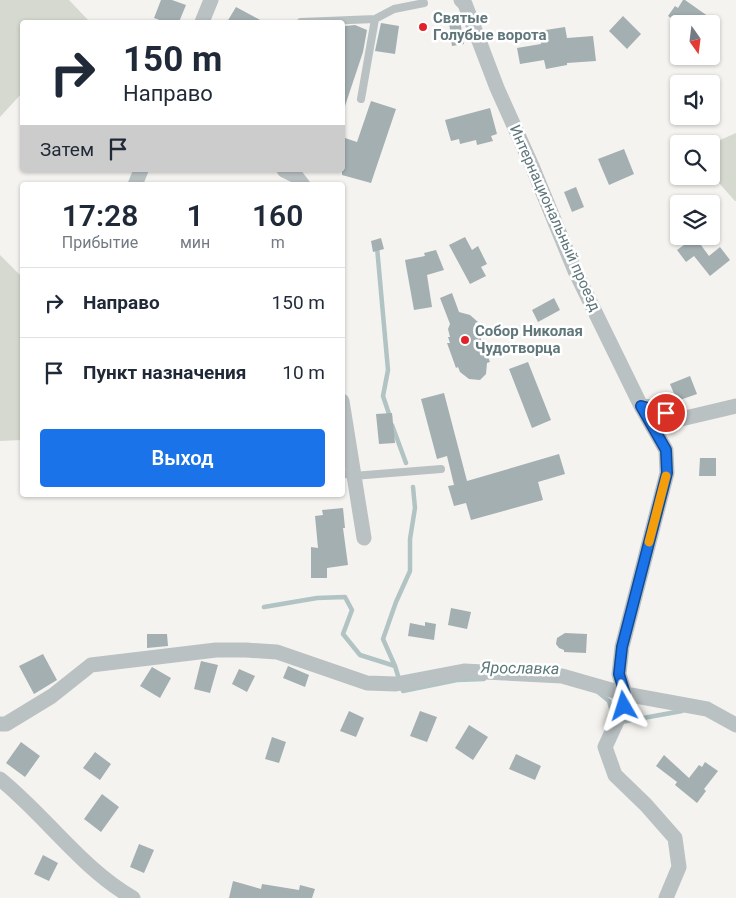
<!DOCTYPE html>
<html lang="ru">
<meta charset="utf-8">
<style>
:root{--surface:#fff;--page:#f6f6f7;--text:#1f2937;--muted:#747a83;--line:#e0e1e3;--accent:#1a73e8}
body{margin:0;font-family:Roboto,sans-serif;background:var(--page);color:var(--text);height:100vh;display:flex;flex-direction:column;font-size:19px;white-space:nowrap}
*{box-sizing:border-box;margin:0}
p{font-size:16px;color:var(--muted)}
.icon{flex:none;width:28px;height:28px;fill:none;stroke:currentColor;stroke-width:2;stroke-linecap:round;stroke-linejoin:round}
.map{position:relative;flex:1;overflow:hidden}
.details{position:absolute;left:20px;top:182px;width:325px;height:315px;display:flex;flex-direction:column;background:var(--surface);border-radius:5px;box-shadow:0 1px 4px #0004}
.details>*{flex:none}
.banner{position:absolute;left:20px;top:20px;width:325px;height:152px;border-radius:5px;box-shadow:0 1px 4px #0004;background:#fff;color:var(--text);overflow:hidden}
.needle{width:32px;rotate:166deg}
.fabs{position:absolute;left:670px;top:15px;display:grid;gap:10px}
.fabs a{display:grid;place-items:center;width:50px;height:50px;border-radius:5px;background:var(--surface);box-shadow:0 1px 4px #0004;font-size:25px}
.pin{position:absolute;display:grid;place-items:center;width:42px;height:42px;color:#fff;margin:-21px;border:2px solid #fff;border-radius:50%;box-shadow:0 1px 5px #0007}
.me{position:absolute;width:55px;margin:-28px;rotate:354deg;stroke-linejoin:round;filter:drop-shadow(0 0 4px #0008)}
.turn{display:flex;align-items:center;gap:18px;height:105px;padding:0 20px;font-size:22px}
.turn .icon{width:65px;height:65px;stroke-width:2.5}
.turn b{display:block;font-size:35px;line-height:42px}
.then{display:flex;align-items:center;height:48px;padding:0 20px;background:#0003;gap:10px;font-size:19px}
.eta{display:flex;justify-content:space-evenly;align-items:center;height:85px;text-align:center}
.eta b{font-size:30px;font-weight:600;line-height:35px}
.button{display:flex;gap:10px;margin-top:auto;padding:10px 20px}
.button a{flex:1;height:58px;border-radius:5px;background:var(--accent);color:#fff;font-size:20px;font-weight:600;line-height:58px;text-align:center}
ul{padding:0;list-style:none}
li{display:flex;align-items:center;gap:15px;height:70px;padding:0 20px;border-top:1px solid var(--line)}
li div{flex:1}
li b{display:block;font-size:19px}
li em{font-style:normal}
.map>svg:first-child{display:block}
.green{fill:#d5d9cf}
.lines{fill:none;stroke-linecap:round;stroke-linejoin:round}
.stream{stroke:#b1c3c3;stroke-width:4.5}
.building{fill:#a3afb1}
.service{stroke:#bac1c3;stroke-width:8}
.minor{stroke:#bac1c3;stroke-width:15}
.route-casing{stroke:#114b97;stroke-width:12}
.route{stroke:#1a73e8;stroke-width:9}
.slow{stroke:#f59e0b;stroke-width:9}
.poi-dot{fill:#e12229;stroke:#fff;stroke-width:2}
.labels{text-anchor:middle;dominant-baseline:central;stroke-width:5;stroke-linejoin:round;paint-order:stroke}
.poi-label{font-size:15px;font-weight:bold;fill:#5f767b;stroke:#fff;text-anchor:start}
.street-label{font-size:15px;fill:#5f767b;stroke:#fff}
.water-label{font-size:16px;font-style:italic;fill:#5a7878;stroke:#fff}
</style>
<div class="map">
<svg width="736" height="898" viewBox="0 0 736 898">
<rect width="100%" height="100%" fill="#f4f3f0"/>
<path class="green" d="M 0,0 L 69,0 L 90,22 L 22,22 L 22,93 L 0,117 Z
M 736,133 L 736,201 L 735,201 L 711,174 L 711,144 Z
M 0,255 L 22,277 L 22,440 L 0,441 Z"/>
<g class="lines">
<path class="stream" d="M 377,247 L 388,370 L 383,396 L 390,417
M 392,425 L 406,463
M 264,607 L 317,598 L 345,597 L 352,610 L 343,634 L 360,655 L 395,666 L 399,679
M 395,666 L 383,639 L 396,602 L 410,571 L 410,539 L 415,508 L 413,487
M 402,687 L 403,691 L 457,680 L 484,679
M 598,692 L 609,701 L 614,718
M 621,722 L 682,711"/>
</g>
<path class="building" d="M 161,0 L 172,0 L 186,5 L 179,22 L 165,22 L 154,18 Z
M 683,0 L 685,0 L 719,24 L 680,24 L 668,16 L 675,6 L 678,8 Z
M 236,7 L 264,22 L 227,22 Z
M 623,16 L 641,34 L 627,49 L 609,31 Z
M 460,20 L 464,44 L 452,46 L 449,22 Z
M 381,23 L 399,26 L 395,54 L 375,51 Z
M 355,25 L 367,30 L 363,52 L 344,109 L 342,108 L 342,34 L 345,26 Z
M 565,27 L 567,38 L 593,36 L 596,61 L 567,63 L 567,65 L 546,69 L 544,60 L 520,64 L 517,48 L 541,44 L 539,31 Z
M 371,101 L 396,109 L 371,183 L 342,175 L 342,137 L 357,142 Z
M 490,108 L 497,134 L 491,136 L 493,141 L 477,145 L 476,140 L 460,144 L 459,139 L 451,141 L 445,120 Z
M 624,149 L 634,174 L 609,185 L 598,159 Z
M 576,187 L 584,207 L 572,212 L 564,192 Z
M 465,237 L 472,250 L 478,246 L 487,264 L 481,267 L 486,276 L 470,284 L 449,245 Z
M 695,237 L 709,256 L 720,247 L 730,260 L 710,276 L 694,256 L 686,262 L 677,250 Z
M 381,238 L 384,249 L 373,252 L 371,241 Z
M 436,250 L 444,270 L 427,275 L 432,307 L 414,310 L 405,260 L 425,256 L 424,253 Z
M 452,293 L 459,312 L 470,315 L 478,322 L 475,323 L 490,362 L 487,363 L 486,374 L 480,380 L 469,379 L 460,372 L 458,367 L 456,368 L 447,343 L 450,343 L 448,337 L 450,337 L 448,329 L 450,324 L 440,298 Z
M 554,298 L 560,310 L 538,322 L 532,310 Z
M 528,362 L 551,420 L 532,428 L 509,369 Z
M 690,376 L 697,394 L 677,401 L 670,384 Z
M 444,393 L 467,481 L 559,454 L 565,474 L 538,482 L 543,500 L 471,520 L 466,503 L 454,506 L 448,486 L 454,485 L 447,456 L 437,459 L 421,399 Z
M 392,413 L 395,443 L 379,444 L 376,414 Z
M 700,458 L 716,458 L 716,476 L 699,476 Z
M 343,508 L 345,528 L 343,528 L 348,565 L 327,568 L 327,578 L 311,578 L 311,547 L 318,548 L 315,516 L 323,515 L 322,510 Z
M 451,608 L 471,612 L 467,629 L 448,625 Z
M 425,622 L 436,624 L 434,640 L 408,636 L 410,623 L 425,626 Z
M 565,633 L 587,634 L 586,653 L 564,652 L 564,650 L 559,648 L 556,644 L 557,638 Z
M 147,634 L 167,634 L 168,646 L 147,648 Z
M 43,654 L 57,680 L 34,694 L 19,666 Z
M 201,661 L 218,665 L 210,693 L 194,689 Z
M 288,666 L 309,675 L 305,687 L 283,678 Z
M 152,667 L 171,678 L 160,698 L 140,686 Z
M 239,669 L 255,676 L 247,692 L 232,684 Z
M 349,711 L 364,718 L 356,737 L 340,731 Z
M 420,711 L 437,717 L 427,742 L 410,736 Z
M 469,725 L 488,737 L 473,760 L 455,748 Z
M 272,737 L 286,742 L 279,763 L 265,759 Z
M 21,742 L 40,756 L 25,777 L 6,763 Z
M 95,752 L 111,764 L 100,780 L 83,768 Z
M 516,754 L 541,766 L 535,780 L 509,769 Z
M 664,755 L 689,778 L 699,765 L 702,767 L 705,762 L 718,771 L 704,789 L 706,791 L 697,803 L 675,785 L 677,782 L 656,766 Z
M 102,794 L 119,807 L 101,832 L 84,819 Z
M 139,844 L 154,850 L 144,873 L 130,867 Z
M 43,855 L 58,863 L 49,881 L 34,874 Z
M 233,881 L 261,889 L 262,884 L 299,890 L 300,885 L 315,889 L 312,898 L 229,898 Z"/>
<g class="lines">
<path class="service" d="M 301,22 L 375,19
M 361,99 L 375,19 L 394,9 L 424,3
M 342,473 L 353,476 L 441,469"/>
<path class="minor" d="M 461,0 L 465,4 L 497,88 L 532,166 L 575,271 L 641,406 L 666,450 L 667,473 L 622,647 L 619,674 L 625,694 L 624,706 L 605,747 L 615,775 L 646,805 L 675,838 L 679,867 L 666,898
M 202,22 L 211,0
M 284,170 L 296,176 L 303,185
M 135,185 L 141,170
M 342,401 L 364,538
M 641,406 L 652,407 L 681,419 L 736,406
M 0,724 L 6,724 L 52,696 L 91,665 L 216,650 L 246,650 L 277,652 L 367,683 L 396,684 L 464,671 L 562,676 L 625,694 L 707,709 L 736,725
M 0,779 C 46,816 81,868 133,898"/>
</g>
<g class="lines">
<g class="route-casing">
<path id="route" d="M 624,706 L 625,694 L 619,674 L 622,647 L 667,473 L 666,450 L 641,406 L 666,413"/>
</g>
<use href="#route" class="route"/>
<path class="slow" d="M 649,542 L 666,476"/>
</g>
<g class="poi-dot">
<circle cx="423" cy="27" r="5"/>
<circle cx="465" cy="340" r="5"/>
</g>
<g class="labels">
<g class="poi-label">
<text x="433" y="18">Святые<tspan x="433" dy="17">Голубые ворота</tspan></text>
<text x="475" y="331">Собор Николая<tspan x="475" dy="17">Чудотворца</tspan></text>
</g>
<g class="street-label">
<text transform="translate(555 218) rotate(66)">Интернациональный проезд</text>
</g>
<g class="water-label">
<text transform="translate(520 668) rotate(1)">Ярославка</text>
</g>
</g>
</svg>
<div class="fabs">
<a><svg class="needle" viewBox="-14 -14 28 28"><path d="M0-13l5 13h-10z" fill="#e53935"/><path d="M0 13l5-13h-10z" fill="#747a83"/></svg></a>
<a><svg class="icon" aria-label="sound" viewBox="0 0 24 24"><path d="M4 9h4l5-4v14l-5-4H4zM17 9q2 3 0 6"/></svg></a>
<a><svg class="icon" aria-label="search" viewBox="0 0 24 24"><circle cx="10" cy="10" r="6"/><path d="M15 15l6 6"/></svg></a>
<a><svg class="icon" aria-label="layers" viewBox="0 0 24 24"><path d="M12 4l9 5-9 5-9-5zM3 14l9 5 9-5"/></svg></a>
</div>
<div class="pin" style="left:666px;top:413px;background:#d93025"><svg class="icon" aria-label="arrive" viewBox="0 0 24 24"><path d="M6 21V4h12l-3 4 3 4H6"/></svg></div>
<svg class="me" style="left:624px;top:706px" viewBox="-20 -20 40 40"><path d="M0-17L14 15 0 8-14 15z" fill="#1a73e8" stroke="#fff" stroke-width="4"/></svg>
<div class="banner">
<div class="turn"><svg class="icon" aria-label="right" viewBox="0 0 24 24"><path d="M7 20v-9h11M14 6l5 5-5 5"/></svg><div><b>150 m</b>Направо</div></div>
<div class="then">Затем<svg class="icon" aria-label="arrive" viewBox="0 0 24 24"><path d="M6 21V4h12l-3 4 3 4H6"/></svg></div>
</div>
<section class="details">
<div class="eta">
<div><b>17:28</b><p>Прибытие</p></div>
<div><b>1</b><p>мин</p></div>
<div><b>160</b><p>m</p></div>
</div>
<ul>
<li><svg class="icon" aria-label="right" viewBox="0 0 24 24"><path d="M7 20v-9h11M14 6l5 5-5 5"/></svg><div><b>Направо</b></div><em>150 m</em></li>
<li><svg class="icon" aria-label="arrive" viewBox="0 0 24 24"><path d="M6 21V4h12l-3 4 3 4H6"/></svg><div><b>Пункт назначения</b></div><em>10 m</em></li>
</ul>
<div class="button"><a>Выход</a></div>
</section>
</div>
